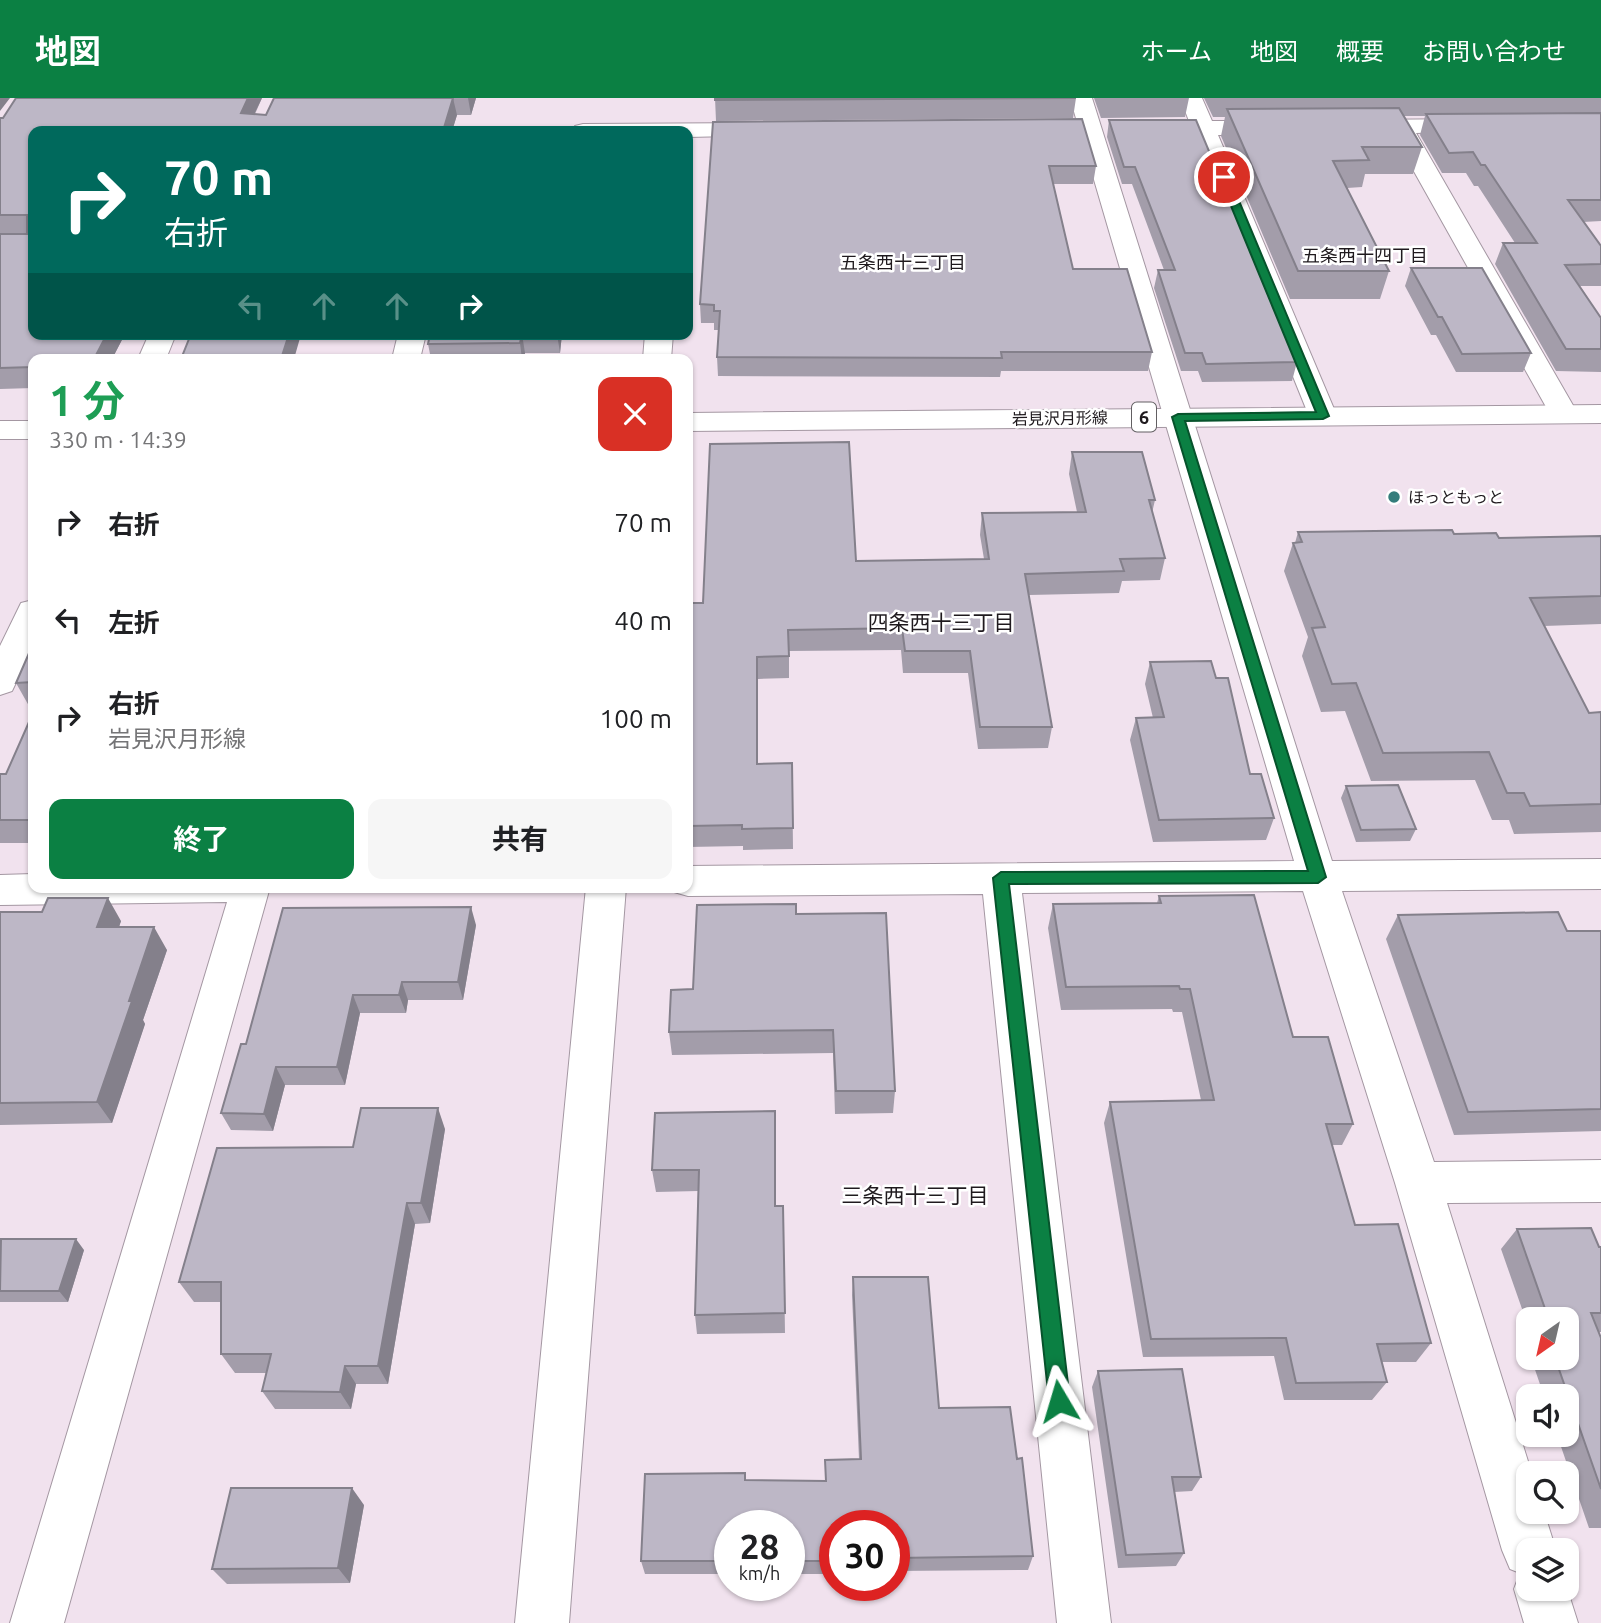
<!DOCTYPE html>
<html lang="ja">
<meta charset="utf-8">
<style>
:root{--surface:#fff;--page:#f6f6f6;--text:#202124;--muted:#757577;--accent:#0b8043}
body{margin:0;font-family:Ubuntu,"Noto Sans JP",sans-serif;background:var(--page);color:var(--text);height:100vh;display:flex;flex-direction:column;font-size:26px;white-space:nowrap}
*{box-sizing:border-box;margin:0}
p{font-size:23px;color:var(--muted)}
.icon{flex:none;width:38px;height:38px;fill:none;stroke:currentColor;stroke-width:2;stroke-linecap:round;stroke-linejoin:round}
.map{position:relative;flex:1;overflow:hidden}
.sheet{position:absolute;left:28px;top:256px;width:665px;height:539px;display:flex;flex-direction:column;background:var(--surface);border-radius:14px;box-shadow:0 2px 5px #0004}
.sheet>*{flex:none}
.hud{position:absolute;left:28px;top:28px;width:665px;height:214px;border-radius:14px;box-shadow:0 2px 5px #0004;background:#00695c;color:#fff;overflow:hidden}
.needle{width:46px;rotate:214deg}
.fabs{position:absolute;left:1516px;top:1209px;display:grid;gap:14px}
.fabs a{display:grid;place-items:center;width:63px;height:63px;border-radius:14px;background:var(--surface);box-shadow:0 2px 5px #0004;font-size:35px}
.speed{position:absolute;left:714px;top:1412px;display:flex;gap:14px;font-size:35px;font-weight:700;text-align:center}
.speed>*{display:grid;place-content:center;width:91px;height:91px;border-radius:50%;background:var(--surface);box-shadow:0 2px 5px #0004;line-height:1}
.speed small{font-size:18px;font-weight:400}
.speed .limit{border:10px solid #d22;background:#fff;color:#111}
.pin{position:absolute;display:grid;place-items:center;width:60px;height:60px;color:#fff;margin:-30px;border:4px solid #fff;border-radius:50%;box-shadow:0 2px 7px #0007}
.me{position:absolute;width:77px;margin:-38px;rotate:353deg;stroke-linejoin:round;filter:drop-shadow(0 0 5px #0008)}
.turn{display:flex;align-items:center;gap:24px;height:147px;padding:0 21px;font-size:32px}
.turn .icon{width:91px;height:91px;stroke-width:2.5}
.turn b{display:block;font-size:49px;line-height:60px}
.lanes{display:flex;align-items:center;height:66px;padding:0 21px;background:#0003;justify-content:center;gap:35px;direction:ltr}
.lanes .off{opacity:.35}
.round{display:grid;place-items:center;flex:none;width:74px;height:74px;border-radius:14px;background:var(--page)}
.summary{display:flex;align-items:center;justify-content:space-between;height:119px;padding:0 21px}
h1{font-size:42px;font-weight:700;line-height:52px;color:#1e9e55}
.button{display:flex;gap:14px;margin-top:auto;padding:14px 21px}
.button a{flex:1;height:80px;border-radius:14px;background:var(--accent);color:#fff;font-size:28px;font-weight:700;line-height:80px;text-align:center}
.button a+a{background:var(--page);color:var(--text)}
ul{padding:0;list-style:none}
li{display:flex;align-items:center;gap:21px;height:98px;padding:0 21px}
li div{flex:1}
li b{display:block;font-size:26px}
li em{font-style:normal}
header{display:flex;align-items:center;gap:42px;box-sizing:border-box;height:98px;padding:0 35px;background:var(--accent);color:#fff}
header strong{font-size:33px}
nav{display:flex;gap:38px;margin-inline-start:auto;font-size:24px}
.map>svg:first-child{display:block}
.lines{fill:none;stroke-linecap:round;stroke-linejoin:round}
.minor-casing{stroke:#a497a2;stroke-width:2}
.major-casing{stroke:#a497a2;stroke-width:2}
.minor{fill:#fff;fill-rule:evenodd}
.major{fill:#fff;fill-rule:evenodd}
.wall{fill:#a39daa}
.shaded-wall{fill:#84808b}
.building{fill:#bdb7c6;stroke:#84808b;stroke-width:2}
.route{fill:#0b8043;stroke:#07532c;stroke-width:2}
.poi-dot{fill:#347d7b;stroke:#fff;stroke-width:2.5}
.labels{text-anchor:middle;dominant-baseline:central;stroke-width:5;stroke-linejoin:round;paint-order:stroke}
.far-street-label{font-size:16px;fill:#1f1a1e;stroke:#fff}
.far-poi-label{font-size:16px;fill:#1f1a1e;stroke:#fff;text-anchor:start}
.far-neighbourhood-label{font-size:18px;fill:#1f1a1e;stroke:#fff}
.shield{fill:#fff;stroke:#625f62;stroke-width:2}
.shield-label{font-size:18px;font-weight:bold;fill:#1f1a1e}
.neighbourhood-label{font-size:21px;fill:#1f1a1e;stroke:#fff}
</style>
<header>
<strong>地図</strong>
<nav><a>ホーム</a><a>地図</a><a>概要</a><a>お問い合わせ</a></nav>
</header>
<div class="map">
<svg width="1601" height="1525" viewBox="0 0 1601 1525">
<rect width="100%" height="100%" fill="#f1e2ee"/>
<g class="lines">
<g class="minor-casing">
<path id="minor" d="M 1070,0 L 1092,0 L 1332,763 L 1601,761 L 1601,791 L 1342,793 L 1434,1064 L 1601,1062 L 1601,1104 L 1447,1105 L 1532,1376 L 1528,1376 L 1528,1414 L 1544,1414 L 1556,1452 L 1528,1452 L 1528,1491 L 1566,1491 L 1566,1487 L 1578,1525 L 1524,1525 L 1514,1491 L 1520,1475 L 1510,1471 L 1502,1452 L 1395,1085 L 1303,793 L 1022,795 L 1111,1525 L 1057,1525 L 983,796 L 688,798 L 674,794 L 672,789 L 688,789 L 688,768 L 1294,763 Z
M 1180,0 L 1202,0 L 1212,23 L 1274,23 L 1282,25 L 1285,30 L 1282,35 L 1274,37 L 1218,37 L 1337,318 L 1333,324 L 1323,327 L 1313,324 L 1309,318 L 1195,37 L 1140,35 L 1137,30 L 1140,25 L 1189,23 Z
M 1473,21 L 1481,23 L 1484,28 L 1481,33 L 1416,35 L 1578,316 L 1574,322 L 1564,325 L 1554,322 L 1550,316 L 1393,36 L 1350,34 L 1347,29 L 1350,24 L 1358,22 Z
M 766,25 L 774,27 L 777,32 L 774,37 L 688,39 L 688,33 L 572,33 L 575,28 L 583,26 Z
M 149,236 L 176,236 L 166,261 L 138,261 Z
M 398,236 L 426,236 L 420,261 L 392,261 Z
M 645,236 L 673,236 L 671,261 L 643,261 Z
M 33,502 L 33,549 L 12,593 L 0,597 L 0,548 L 21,505 Z
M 33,776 L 33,789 L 270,789 L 64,1525 L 10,1525 L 227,804 L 0,807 L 0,777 Z
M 586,789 L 626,789 L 569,1525 L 515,1525 Z"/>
</g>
<g class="major-casing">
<path id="major" d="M 1601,307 L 1601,325 L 688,333 L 688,315 Z
M 0,323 L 33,323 L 33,341 L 0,341 Z"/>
</g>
<use href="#minor" class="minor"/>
<use href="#major" class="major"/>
</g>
<path class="wall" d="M 16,0 L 262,0 L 255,16 L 266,17 L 274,0 L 476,0 L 471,17 L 457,17 L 452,33 L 33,33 L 33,236 L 125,236 L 112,261 L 33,261 L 33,290 L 0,291 L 0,20 L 3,20 Z
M 715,0 L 1076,0 L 1073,20 L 716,23 Z
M 1094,0 L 1189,0 L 1185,19 L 1101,20 Z
M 1204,0 L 1601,0 L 1601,123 L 1583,124 L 1601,148 L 1601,188 L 1580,188 L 1601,220 L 1601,274 L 1556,273 L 1495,166 L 1503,145 L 1515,145 L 1478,88 L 1474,88 L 1466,75 L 1442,75 L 1420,37 L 1425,18 L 1404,18 L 1422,49 L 1413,76 L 1365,76 L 1362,89 L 1347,90 L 1389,173 L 1380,201 L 1290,201 L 1221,38 L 1225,19 L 1213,19 Z
M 1109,22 L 1297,264 L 1292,283 L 1202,284 L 1198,273 L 1181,273 L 1154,190 L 1158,172 L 1164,172 L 1132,86 L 1122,86 L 1107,39 Z
M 713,24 L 1096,68 L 1093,86 L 1053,86 L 1073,171 L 1152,254 L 1148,273 L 1001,273 L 1000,279 L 718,278 L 717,259 L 719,232 L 714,232 L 714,225 L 701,225 L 700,206 Z
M 1411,170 L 1531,255 L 1523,274 L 1456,274 L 1436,237 L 1431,237 L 1405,188 Z
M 191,236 L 396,236 L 395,239 L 300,240 Z
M 427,236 L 562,236 L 560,255 L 525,255 L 524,261 L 431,261 L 428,246 L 430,238 Z
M 1072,354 L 1155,402 L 1152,415 L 1165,460 L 1160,482 L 1122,483 L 1119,495 L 1029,497 L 1052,629 L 1048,650 L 978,651 L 968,575 L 903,575 L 901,552 L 789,553 L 789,580 L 758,581 L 758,666 L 792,665 L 793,751 L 743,752 L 743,748 L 688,749 L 688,586 L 703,505 L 856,463 L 984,461 L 980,437 L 982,415 L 1077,414 L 1069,376 Z
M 1298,434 L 1454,436 L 1499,440 L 1601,438 L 1601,526 L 1544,528 L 1589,615 L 1601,614 L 1601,734 L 1514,736 L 1509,722 L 1492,722 L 1475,682 L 1371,683 L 1345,613 L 1321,614 L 1302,558 L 1308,539 L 1284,473 L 1293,445 L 1295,445 Z
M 33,546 L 33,608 L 29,608 L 16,585 Z
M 1150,564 L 1216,580 L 1250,676 L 1274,720 L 1266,742 L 1153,744 L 1130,642 L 1136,620 L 1153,620 L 1145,586 Z
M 33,615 L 33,745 L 0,745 L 0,676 L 6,676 Z
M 1346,688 L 1416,731 L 1410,743 L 1356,744 L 1341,700 Z
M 1159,798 L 1293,939 L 1353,1026 L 1342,1047 L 1332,1047 L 1355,1127 L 1431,1245 L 1416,1264 L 1381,1264 L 1387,1284 L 1372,1302 L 1284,1302 L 1274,1258 L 1143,1259 L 1104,1025 L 1110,1004 L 1201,1002 L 1182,914 L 1173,914 L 1172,911 L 1061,912 L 1048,830 L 1053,806 L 1157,805 Z
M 0,814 L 121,823 L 119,829 L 167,852 L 143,922 L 145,926 L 112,1025 L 0,1027 Z
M 796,816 L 895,993 L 893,1015 L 835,1016 L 833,955 L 672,957 L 669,934 L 693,891 Z
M 1398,817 L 1567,833 L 1601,833 L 1601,1033 L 1454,1037 L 1386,841 Z
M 476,827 L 463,902 L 408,902 L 406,915 L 360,915 L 345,987 L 285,987 L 273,1033 L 231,1032 L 221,1015 L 246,946 Z
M 775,1013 L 775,1108 L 783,1108 L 785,1235 L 697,1236 L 695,1217 L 698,1093 L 656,1094 L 652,1072 Z
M 445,1031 L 430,1125 L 415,1126 L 388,1286 L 356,1286 L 351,1311 L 275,1311 L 262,1293 L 266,1275 L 235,1275 L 221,1256 L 221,1204 L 194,1204 L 179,1184 L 353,1049 Z
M 1517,1131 L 1601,1149 L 1601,1234 L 1599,1234 L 1601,1240 L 1601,1430 L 1589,1430 L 1557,1337 L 1566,1337 L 1566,1298 L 1544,1298 L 1531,1260 L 1566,1260 L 1566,1222 L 1528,1222 L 1528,1228 L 1501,1151 Z
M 0,1144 L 84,1152 L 68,1204 L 0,1204 Z
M 853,1179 L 939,1310 L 1017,1361 L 1033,1458 L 1028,1472 L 894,1473 L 894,1428 L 835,1428 L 835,1476 L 789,1476 L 789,1428 L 730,1428 L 730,1476 L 645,1476 L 641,1463 L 745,1375 L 745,1382 L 825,1383 L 825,1362 L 859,1361 L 852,1197 Z
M 1098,1273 L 1201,1379 L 1192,1393 L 1174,1394 L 1184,1455 L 1176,1468 L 1118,1470 L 1092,1289 Z
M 364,1407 L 350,1485 L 227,1486 L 212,1471 Z"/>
<path class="shaded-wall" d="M 0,0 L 10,0 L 0,13 Z
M 248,0 L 262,0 L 246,33 L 241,15 Z
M 453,0 L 457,17 L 452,33 L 443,33 Z
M 468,0 L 476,0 L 471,17 Z
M 107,236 L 125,236 L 112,261 L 94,261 Z
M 289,236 L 299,236 L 300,240 L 294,261 L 281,261 Z
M 522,236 L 525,255 L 524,261 L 522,261 L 520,245 Z
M 557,236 L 562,236 L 560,255 Z
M 108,800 L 121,823 L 111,852 L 97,829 Z
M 471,809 L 476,827 L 463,902 L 458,884 Z
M 154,829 L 167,852 L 143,922 L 145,926 L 112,1025 L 97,1004 L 129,903 Z
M 402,884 L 408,902 L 406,915 L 399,897 Z
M 353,897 L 360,915 L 345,987 L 337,969 Z
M 276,969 L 285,987 L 273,1033 L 264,1016 Z
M 438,1010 L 445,1031 L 430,1125 L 421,1105 Z
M 407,1105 L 415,1126 L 388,1286 L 378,1268 Z
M 76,1141 L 84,1152 L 68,1204 L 59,1193 Z
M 345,1268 L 356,1286 L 351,1311 L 340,1294 Z
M 352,1390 L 364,1407 L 350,1485 L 338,1470 Z"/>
<path class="building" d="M 16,0 L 248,0 L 241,15 L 266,17 L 274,0 L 453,0 L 443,33 L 33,33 L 33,236 L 107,236 L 94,261 L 33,261 L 33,269 L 0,270 L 0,136 L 27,136 L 27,117 L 0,117 L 0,20 L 3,20 Z
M 715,0 L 1076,0 L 715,2 Z
M 1399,10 L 1422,49 L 1362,49 L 1369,62 L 1333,63 L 1389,173 L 1298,173 L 1227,11 Z
M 1601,15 L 1601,102 L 1568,102 L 1601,148 L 1601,166 L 1565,167 L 1601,220 L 1601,251 L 1566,251 L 1503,145 L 1537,145 L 1485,67 L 1481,67 L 1473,54 L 1449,55 L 1426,16 Z
M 1082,21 L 1096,68 L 1049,68 L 1073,171 L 1127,171 L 1152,254 L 1001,254 L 1002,260 L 717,259 L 720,213 L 714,213 L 714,207 L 700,206 L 713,24 Z
M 1109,22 L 1196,22 L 1297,264 L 1206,266 L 1202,255 L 1185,255 L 1158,172 L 1175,172 L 1135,69 L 1124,69 Z
M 1411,170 L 1482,170 L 1531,255 L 1462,256 L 1442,219 L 1438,219 Z
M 191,236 L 289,236 L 281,261 L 181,261 Z
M 430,236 L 522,236 L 520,245 L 428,246 Z
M 849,344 L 856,463 L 989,461 L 982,415 L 1086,414 L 1072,354 L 1142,354 L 1155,402 L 1149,402 L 1165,460 L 1120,461 L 1124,473 L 1025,476 L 1052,629 L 980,629 L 970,553 L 905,553 L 902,530 L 788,532 L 789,558 L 757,559 L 757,666 L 792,665 L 793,730 L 742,731 L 742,727 L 688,728 L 688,586 L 690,505 L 703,505 L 710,346 Z
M 1452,432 L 1454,436 L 1496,435 L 1499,440 L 1601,438 L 1601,498 L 1530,500 L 1589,615 L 1601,614 L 1601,706 L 1530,708 L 1524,695 L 1507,695 L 1489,654 L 1383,655 L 1356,585 L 1332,586 L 1312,530 L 1325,529 L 1293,445 L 1302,444 L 1298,434 Z
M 33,546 L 33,584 L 16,585 Z
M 1211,563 L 1216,580 L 1228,580 L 1250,676 L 1261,676 L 1274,720 L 1159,722 L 1136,620 L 1164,619 L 1150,564 Z
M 33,615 L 33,722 L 0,722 L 0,676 L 6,676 Z
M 1398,687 L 1416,731 L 1361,732 L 1346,688 Z
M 1254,797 L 1293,939 L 1328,939 L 1353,1026 L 1326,1026 L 1355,1127 L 1398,1126 L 1431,1245 L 1377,1246 L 1387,1284 L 1296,1285 L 1286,1240 L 1151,1241 L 1110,1004 L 1214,1002 L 1190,891 L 1180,891 L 1179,888 L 1066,889 L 1053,806 L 1161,805 L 1159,798 Z
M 48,800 L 108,800 L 97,829 L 154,829 L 129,903 L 132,903 L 97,1004 L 0,1005 L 0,814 L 42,814 Z
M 796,806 L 796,816 L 886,815 L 895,993 L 836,993 L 833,932 L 669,934 L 671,892 L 693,891 L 697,807 Z
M 471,809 L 458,884 L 402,884 L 399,897 L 353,897 L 337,969 L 276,969 L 264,1016 L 221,1015 L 241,946 L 246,946 L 283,810 Z
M 1558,814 L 1567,833 L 1601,833 L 1601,1011 L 1468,1014 L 1398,817 Z
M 361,1010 L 438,1010 L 421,1105 L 407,1105 L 378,1268 L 345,1268 L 340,1294 L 262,1293 L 271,1256 L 221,1256 L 221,1184 L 179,1184 L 217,1050 L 353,1049 Z
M 775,1013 L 775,1108 L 783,1108 L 785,1215 L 695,1217 L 699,1072 L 652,1072 L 655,1015 Z
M 1591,1130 L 1599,1149 L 1601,1149 L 1601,1215 L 1591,1215 L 1601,1240 L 1601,1391 L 1555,1260 L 1566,1260 L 1566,1222 L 1549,1222 L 1517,1131 Z
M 1,1141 L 76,1141 L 59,1193 L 0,1193 Z
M 853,1179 L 928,1179 L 939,1310 L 1010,1309 L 1017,1361 L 1022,1360 L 1033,1458 L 894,1460 L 894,1428 L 835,1428 L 835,1463 L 789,1463 L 789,1428 L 730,1428 L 730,1463 L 641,1463 L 645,1376 L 745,1375 L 745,1382 L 826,1383 L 825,1362 L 861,1361 Z
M 1182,1271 L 1201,1379 L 1172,1379 L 1184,1455 L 1126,1457 L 1098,1273 Z
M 231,1390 L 352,1390 L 338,1470 L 212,1471 Z"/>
<path class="route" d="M 1224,76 L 1229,79 L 1329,318 L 1323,321 L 1185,323 L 1326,779 L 1318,785 L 1009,786 L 1070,1303 L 1067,1310 L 1059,1313 L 1052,1310 L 1049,1303 L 993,780 L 1001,774 L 1308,773 L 1172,319 L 1178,316 L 1316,314 L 1219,79 Z"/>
<circle class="poi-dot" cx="1394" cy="399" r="7"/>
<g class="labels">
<g class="far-street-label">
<text transform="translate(1060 320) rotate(-1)">岩見沢月形線</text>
</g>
<g class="far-poi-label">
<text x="1408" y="399">ほっともっと</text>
</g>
<g class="far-neighbourhood-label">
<text x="1365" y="157">五条西十四丁目</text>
<text x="903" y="164">五条西十三丁目</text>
</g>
<rect class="shield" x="1132" y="304.5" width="24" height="29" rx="5"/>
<g class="shield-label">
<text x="1144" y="319">6</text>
</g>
<g class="neighbourhood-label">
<text x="941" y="524">四条西十三丁目</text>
<text x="915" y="1097">三条西十三丁目</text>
</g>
</g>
</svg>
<div class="fabs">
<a><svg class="needle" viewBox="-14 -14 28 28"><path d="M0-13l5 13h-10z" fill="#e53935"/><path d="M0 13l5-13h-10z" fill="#757577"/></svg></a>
<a><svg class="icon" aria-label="sound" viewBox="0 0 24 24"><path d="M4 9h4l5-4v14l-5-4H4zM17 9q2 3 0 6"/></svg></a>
<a><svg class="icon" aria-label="search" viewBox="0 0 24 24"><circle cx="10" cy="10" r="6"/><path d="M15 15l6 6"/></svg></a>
<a><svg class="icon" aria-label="layers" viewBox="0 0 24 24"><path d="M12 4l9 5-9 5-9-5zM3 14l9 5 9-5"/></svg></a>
</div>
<div class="speed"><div>28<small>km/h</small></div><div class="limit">30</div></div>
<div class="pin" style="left:1224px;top:79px;background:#d93025"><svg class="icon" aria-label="arrive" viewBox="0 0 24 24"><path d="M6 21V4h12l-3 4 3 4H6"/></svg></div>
<svg class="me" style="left:1059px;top:1303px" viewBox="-20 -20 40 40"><path d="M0-17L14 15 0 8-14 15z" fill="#0b8043" stroke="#fff" stroke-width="4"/></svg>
<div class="hud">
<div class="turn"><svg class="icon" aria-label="right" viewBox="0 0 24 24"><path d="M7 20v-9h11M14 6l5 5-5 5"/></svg><div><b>70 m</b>右折</div></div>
<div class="lanes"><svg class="icon off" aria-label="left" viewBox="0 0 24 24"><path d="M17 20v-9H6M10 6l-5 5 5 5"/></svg><svg class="icon off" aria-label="ahead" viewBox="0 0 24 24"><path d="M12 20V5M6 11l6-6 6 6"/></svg><svg class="icon off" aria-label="ahead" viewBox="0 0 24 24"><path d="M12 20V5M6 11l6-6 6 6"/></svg><svg class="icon" aria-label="right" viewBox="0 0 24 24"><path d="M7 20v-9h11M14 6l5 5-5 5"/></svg></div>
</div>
<section class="sheet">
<div class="summary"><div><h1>1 分</h1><p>330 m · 14:39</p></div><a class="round" style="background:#d93025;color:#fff"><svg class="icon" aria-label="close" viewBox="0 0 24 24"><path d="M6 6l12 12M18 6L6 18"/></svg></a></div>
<ul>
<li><svg class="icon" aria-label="right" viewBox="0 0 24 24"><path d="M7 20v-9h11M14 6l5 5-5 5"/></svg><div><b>右折</b></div><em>70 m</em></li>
<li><svg class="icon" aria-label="left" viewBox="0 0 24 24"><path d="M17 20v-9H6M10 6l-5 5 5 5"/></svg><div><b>左折</b></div><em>40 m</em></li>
<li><svg class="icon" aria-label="right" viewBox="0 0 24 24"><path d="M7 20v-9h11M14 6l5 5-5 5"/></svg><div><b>右折</b><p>岩見沢月形線</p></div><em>100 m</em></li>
</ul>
<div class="button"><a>終了</a><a>共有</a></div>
</section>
</div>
